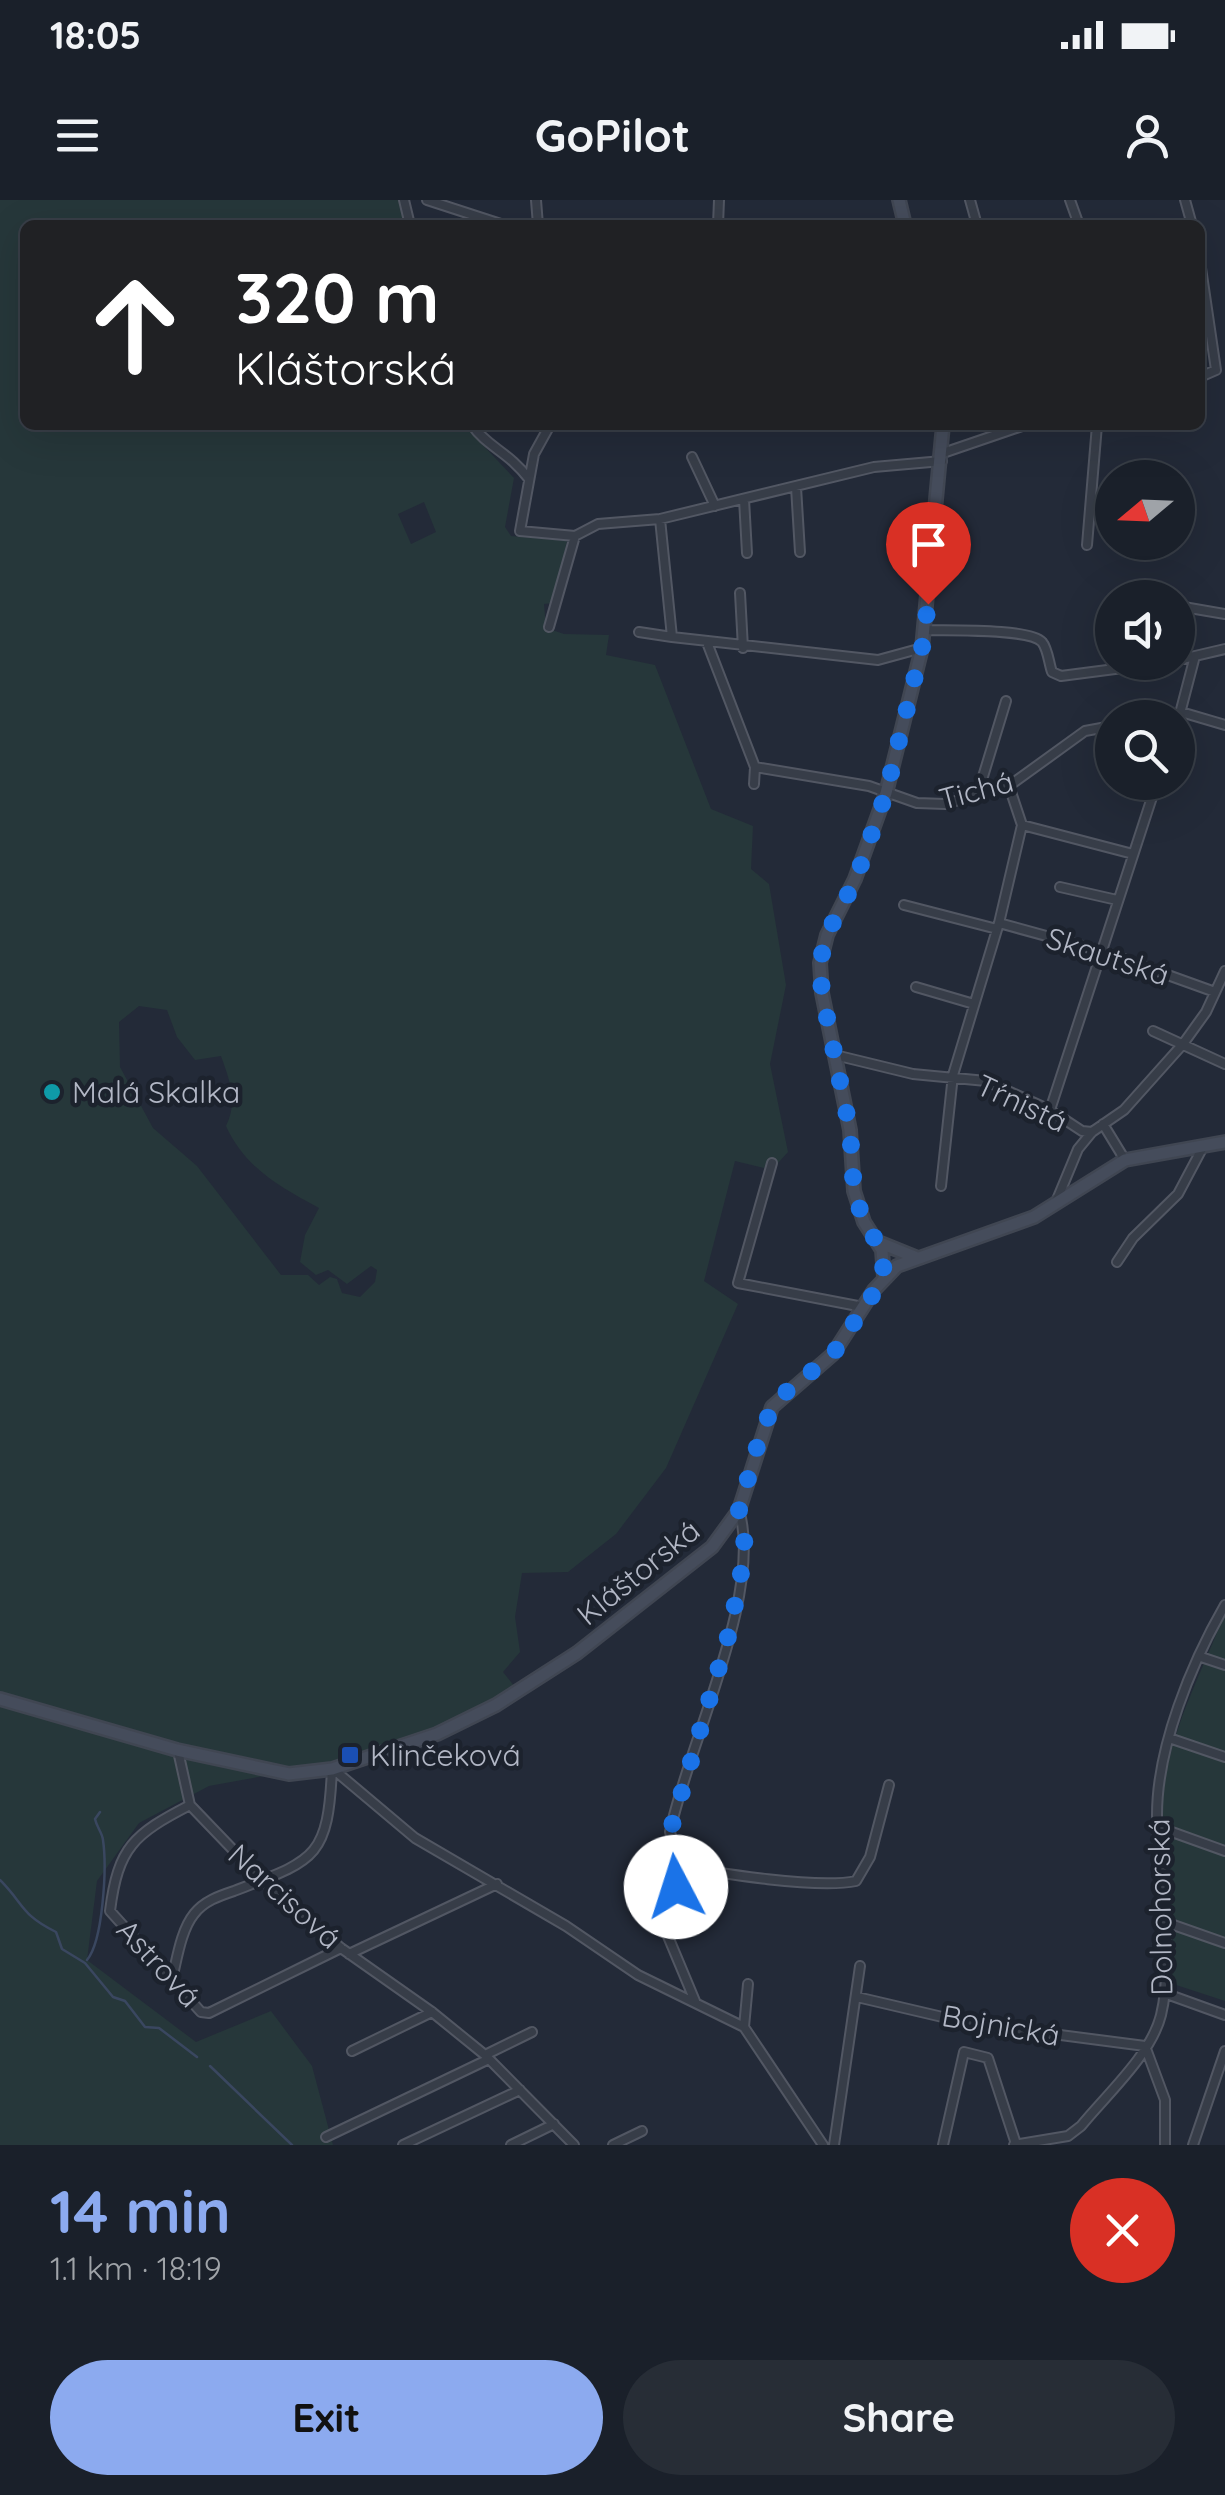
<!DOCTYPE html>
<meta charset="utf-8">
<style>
:root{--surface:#1a202a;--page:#272d36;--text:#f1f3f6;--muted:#9fa3a8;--line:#383e47;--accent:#8caaef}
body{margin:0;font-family:Quicksand,sans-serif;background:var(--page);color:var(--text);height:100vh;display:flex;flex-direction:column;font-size:38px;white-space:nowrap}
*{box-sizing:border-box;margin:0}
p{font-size:32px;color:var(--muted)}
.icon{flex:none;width:55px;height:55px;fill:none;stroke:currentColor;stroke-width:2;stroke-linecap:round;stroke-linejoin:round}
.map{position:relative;height:1945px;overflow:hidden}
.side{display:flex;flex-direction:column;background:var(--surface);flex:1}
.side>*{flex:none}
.hud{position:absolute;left:20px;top:20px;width:1185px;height:210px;border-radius:15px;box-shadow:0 10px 40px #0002,0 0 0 2px var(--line);background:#202124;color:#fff;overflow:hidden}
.needle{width:65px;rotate:251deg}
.controls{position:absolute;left:1095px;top:260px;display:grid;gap:20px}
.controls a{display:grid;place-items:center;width:100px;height:100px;border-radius:50%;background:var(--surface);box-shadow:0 10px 40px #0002,0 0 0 2px var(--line);font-size:50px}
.pin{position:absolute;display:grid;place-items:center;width:85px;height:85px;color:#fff;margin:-102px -42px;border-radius:50% 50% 50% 0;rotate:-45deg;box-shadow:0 0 10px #0007}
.pin .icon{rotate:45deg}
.me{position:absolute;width:110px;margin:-55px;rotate:355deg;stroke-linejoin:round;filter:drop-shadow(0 0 8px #0008)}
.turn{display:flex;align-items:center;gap:35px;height:210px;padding:0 50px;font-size:45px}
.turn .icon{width:130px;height:130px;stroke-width:2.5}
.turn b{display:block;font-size:70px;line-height:85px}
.round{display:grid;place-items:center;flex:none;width:105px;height:105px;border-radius:52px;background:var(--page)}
.summary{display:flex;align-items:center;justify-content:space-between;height:170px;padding:0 50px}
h1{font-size:60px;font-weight:800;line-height:75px;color:var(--accent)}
.primary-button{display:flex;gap:20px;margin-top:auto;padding:20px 50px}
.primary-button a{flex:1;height:115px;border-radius:60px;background:var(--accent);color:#111;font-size:40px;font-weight:800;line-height:115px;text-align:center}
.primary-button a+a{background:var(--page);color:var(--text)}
.status{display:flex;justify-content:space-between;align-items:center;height:70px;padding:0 50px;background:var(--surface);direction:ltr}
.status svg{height:28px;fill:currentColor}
header{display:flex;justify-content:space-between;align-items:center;height:130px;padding:0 50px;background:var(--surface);font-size:45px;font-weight:800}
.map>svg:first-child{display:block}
.green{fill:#26373a;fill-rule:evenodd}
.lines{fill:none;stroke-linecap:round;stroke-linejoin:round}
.stream{stroke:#3a4760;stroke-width:2.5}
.street-casing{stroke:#525763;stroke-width:12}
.secondary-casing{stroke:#404652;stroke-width:16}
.street{stroke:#373d48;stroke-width:8}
.secondary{stroke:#454c5b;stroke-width:11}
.route{stroke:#1a73e8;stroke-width:18;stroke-dasharray:0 32.4}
.culture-dot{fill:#0f9aa8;stroke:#1c222d;stroke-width:4}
.transit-dot{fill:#1a4fb4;stroke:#1c222d;stroke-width:4}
.labels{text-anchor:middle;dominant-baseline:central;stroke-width:9;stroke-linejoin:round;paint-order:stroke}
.street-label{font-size:30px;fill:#b2b7c5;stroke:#1c222d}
.poi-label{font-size:30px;fill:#b2b7c5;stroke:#1c222d;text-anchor:start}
</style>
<div class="status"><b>18:05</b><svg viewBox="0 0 49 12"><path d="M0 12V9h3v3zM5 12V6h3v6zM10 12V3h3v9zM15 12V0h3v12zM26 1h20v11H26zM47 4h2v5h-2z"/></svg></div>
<header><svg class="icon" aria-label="menu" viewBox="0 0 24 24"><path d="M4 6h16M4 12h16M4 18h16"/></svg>GoPilot<svg class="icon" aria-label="person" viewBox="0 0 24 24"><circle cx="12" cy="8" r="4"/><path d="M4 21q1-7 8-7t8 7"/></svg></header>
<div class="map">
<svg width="1225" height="1945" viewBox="0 0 1225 1945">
<rect width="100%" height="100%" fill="#232a38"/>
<path class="green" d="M 0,0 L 399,0 L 409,25 L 25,25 L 25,225 L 464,225 L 514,278 L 505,327 L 511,336 L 567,341 L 553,403 L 544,404 L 546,428 L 564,434 L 609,435 L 606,455 L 655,465 L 711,609 L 753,626 L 751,669 L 769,684 L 786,785 L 770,864 L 788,952 L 778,963 L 768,960 L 764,968 L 735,961 L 704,1081 L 738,1104 L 666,1268 L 616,1334 L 568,1372 L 522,1373 L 515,1417 L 520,1452 L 503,1472 L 515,1487 L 463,1518 L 368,1557 L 209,1586 L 139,1623 L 97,1681 L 87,1760 L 196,1842 L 271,1811 L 312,1866 L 333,1945 L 0,1945 ZM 424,302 L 436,332 L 411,344 L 398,314 ZM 139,806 L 167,810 L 177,837 L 195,860 L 221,856 C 230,881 238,902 226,926 C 245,968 280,987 319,1008 L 305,1035 L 300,1062 L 316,1075 L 328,1070 L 347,1084 L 371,1066 L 377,1070 L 375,1082 L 360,1097 L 342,1093 L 337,1079 L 330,1077 L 319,1085 L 308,1075 L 281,1075 L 197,966 L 153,928 L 120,867 L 119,822 Z
M 1225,1413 L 1225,1801 L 1167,1782 C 1165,1716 1155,1645 1165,1580 C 1174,1523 1204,1467 1225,1413 Z"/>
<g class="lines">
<path class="stream" d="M 0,1680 C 24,1704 21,1715 56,1732 L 62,1749 L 85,1763 L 113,1797 L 125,1801 L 145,1827 L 159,1828 L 197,1857
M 87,1760 C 103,1741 107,1668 103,1640 C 102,1632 97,1628 95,1619 L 100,1612
M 210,1866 L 292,1945"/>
<g class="street-casing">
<path id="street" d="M 404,0 L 410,25
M 427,0 L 504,25
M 536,0 L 538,25
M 970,0 L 977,25
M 1070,0 L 1079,25
M 1185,0 L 1192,25
M 718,25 L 719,0
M 1200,61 L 1216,170
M 1200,177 L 1216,170
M 472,225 C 486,246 510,253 529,279
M 550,225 L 534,254 L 520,331 L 575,336 L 598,324 L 660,319 L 874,267 L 942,261
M 943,253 L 1025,225
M 692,257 L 715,306
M 796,287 L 800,352
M 744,299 L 747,353
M 660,319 L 672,437 L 878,460 L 922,448
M 1087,345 L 1097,225
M 740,393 L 743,448
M 1178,406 L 1225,414
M 549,427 L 575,336
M 924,430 C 946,431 1029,428 1042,442 C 1048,449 1049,464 1052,472 L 1061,476 L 1169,462
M 639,432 L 672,437
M 708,445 L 755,567 L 869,586 L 917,603 L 945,604 L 1009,586 L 1085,531 L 1112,526
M 1178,460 L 1225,449
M 1155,518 L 1181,512 L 1225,525
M 1178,521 L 1195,456
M 754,584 L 755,567
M 978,593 L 1006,501
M 1022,625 L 1133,654
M 1060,687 L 1117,700
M 904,705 L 997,729
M 999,723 L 1101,751 L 1215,792
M 916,787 L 974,804
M 1153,831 L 1225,864
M 835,855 L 913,874 L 986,881 L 1050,910 L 1082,931 L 1092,932
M 1050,910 L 1157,582
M 1103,924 L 1125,960
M 772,963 L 738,1083 L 863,1107
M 941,986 L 953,875 L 999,723 L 1022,625 L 1009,586
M 1056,1002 L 1078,949 L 1092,932 L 1124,910 L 1183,844 L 1206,812 L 1225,771
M 1117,1062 L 1133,1038 L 1178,994 L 1204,945
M 1201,1457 L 1225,1465
M 1169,1538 L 1225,1557
M 178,1551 L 190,1605 L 262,1680 L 341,1748 L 432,1812 L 485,1855 L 574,1945
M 333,1569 L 415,1638 L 566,1726 L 638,1775 L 744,1827 L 823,1945
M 190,1605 C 134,1634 118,1647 110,1711 L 201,1812 L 209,1813 L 341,1748
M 1158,1627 L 1225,1651
M 679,1664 C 717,1674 819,1689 856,1681 L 870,1657 L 889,1585
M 1162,1721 L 1225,1743
M 349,1754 L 497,1684
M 172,1779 C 177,1759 181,1730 194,1714 C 204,1701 219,1696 234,1691 C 315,1660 328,1659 332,1569
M 1164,1793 L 1225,1815
M 857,1797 L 968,1823 L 1145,1846 L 1165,1900 L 1165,1945
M 695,1801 L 667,1734 L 679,1664 L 670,1632 C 687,1547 764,1393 739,1310
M 744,1827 L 748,1784
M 352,1851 L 432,1812
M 485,1855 L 532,1832
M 326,1937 L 489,1859
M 403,1945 L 520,1890
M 511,1945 L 554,1924
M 613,1945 L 642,1931
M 834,1945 L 860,1766
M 943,1945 L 964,1852 L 988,1858 L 1016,1944
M 1014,1945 L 1068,1936 L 1081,1926 C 1107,1894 1151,1855 1161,1815 C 1175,1758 1157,1674 1157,1615 C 1157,1547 1191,1464 1225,1405
M 1193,1945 L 1225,1851"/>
</g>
<g class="secondary-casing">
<path id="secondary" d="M 899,0 L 905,25
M 878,1042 L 915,1057
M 884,1077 L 882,1050 L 864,1022 L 854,991 L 850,930 L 822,793 L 820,763 L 827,735 L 855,679 L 886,593 L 922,448 L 943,225
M 0,1499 L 177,1550 L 289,1574 L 332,1569 L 437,1534 L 496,1505 L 577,1453 L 712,1347 L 739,1310 L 772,1207 L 833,1154 L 874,1090 L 897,1066 L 1034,1017 L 1125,960 L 1225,942"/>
</g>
<use href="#street" class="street"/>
<use href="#secondary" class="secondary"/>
</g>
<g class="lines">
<path class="route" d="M 676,1687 L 678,1664 L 670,1632 L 730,1430 L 743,1363 L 745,1330 L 739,1310 L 763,1226 L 780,1197 L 833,1154 L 884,1078 L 882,1050 L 864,1022 L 854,991 L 850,930 L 822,793 L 820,763 L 826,736 L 856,679 L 886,593 L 922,448 L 928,404"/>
</g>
<circle class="culture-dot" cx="52" cy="892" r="10"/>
<rect class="transit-dot" x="340" y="1545" width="20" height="20" rx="5"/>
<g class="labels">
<g class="street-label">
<text transform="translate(976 590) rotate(-15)">Tichá</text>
<text transform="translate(1108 756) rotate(18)">Skautská</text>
<text transform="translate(1022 903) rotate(25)">Tŕnistá</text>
<text transform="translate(638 1372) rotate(-39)">Kláštorská</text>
<text transform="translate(285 1696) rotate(42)">Narcisová</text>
<text transform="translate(1160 1707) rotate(-91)">Dolnohorská</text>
<text transform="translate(159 1763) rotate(47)">Astrová</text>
<text transform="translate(1001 1825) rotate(10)">Bojnická</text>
</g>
<g class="poi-label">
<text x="72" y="892">Malá Skalka</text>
<text x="370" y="1555">Klinčeková</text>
</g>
</g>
</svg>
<div class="controls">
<a><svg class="needle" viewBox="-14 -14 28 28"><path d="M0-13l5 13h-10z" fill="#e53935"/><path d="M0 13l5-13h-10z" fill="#9fa3a8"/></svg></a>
<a><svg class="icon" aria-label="sound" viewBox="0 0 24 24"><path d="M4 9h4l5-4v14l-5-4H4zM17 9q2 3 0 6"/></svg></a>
<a><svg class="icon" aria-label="search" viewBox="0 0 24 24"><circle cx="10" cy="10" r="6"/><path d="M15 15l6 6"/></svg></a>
</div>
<div class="pin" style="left:928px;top:404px;background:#d93025"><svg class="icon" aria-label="arrive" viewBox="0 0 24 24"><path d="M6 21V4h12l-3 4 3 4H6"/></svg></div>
<svg class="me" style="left:676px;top:1687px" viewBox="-20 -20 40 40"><circle r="19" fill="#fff"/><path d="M0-13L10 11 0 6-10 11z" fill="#1a73e8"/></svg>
<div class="hud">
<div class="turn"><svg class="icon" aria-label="ahead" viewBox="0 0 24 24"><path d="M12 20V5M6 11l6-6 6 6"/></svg><div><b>320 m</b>Kláštorská</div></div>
</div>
</div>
<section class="side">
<div class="summary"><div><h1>14 min</h1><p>1.1 km · 18:19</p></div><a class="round" style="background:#d93025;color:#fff"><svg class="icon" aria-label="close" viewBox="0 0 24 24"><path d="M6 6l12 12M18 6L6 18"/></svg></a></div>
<div class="primary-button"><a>Exit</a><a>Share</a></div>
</section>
